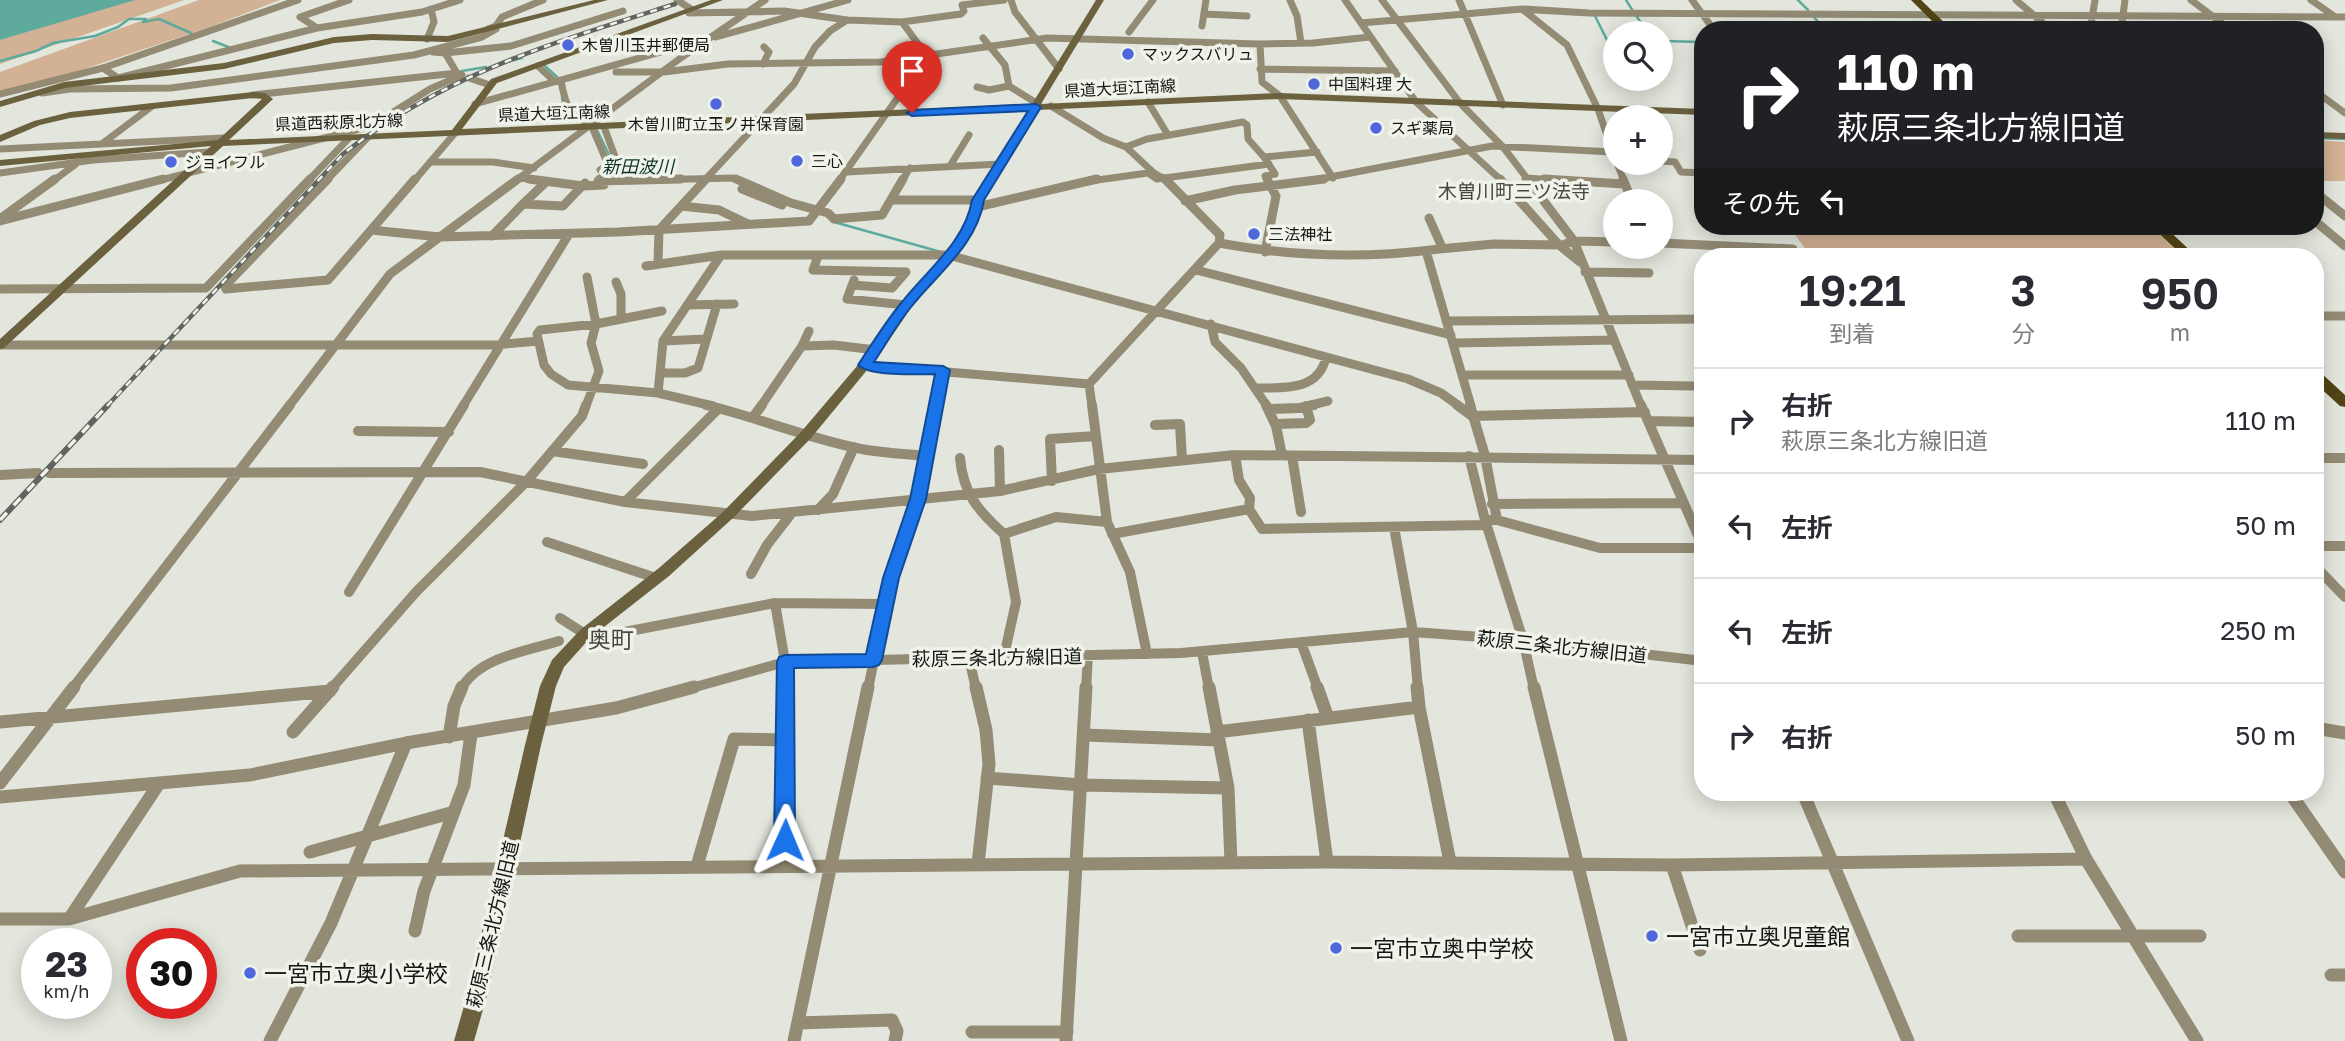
<!DOCTYPE html>
<html lang="ja">
<meta charset="utf-8">
<style>
:root{--surface:#fff;--page:#f7f7f7;--text:#2b2b33;--muted:#7c7c81;--line:#e1e1e2}
body{margin:0;font-family:"Golos Text","Noto Sans JP",sans-serif;background:var(--page);color:var(--text);height:100vh;display:flex;flex-direction:column;font-size:26px;white-space:nowrap}
*{box-sizing:border-box;margin:0}
p{font-size:23px;color:var(--muted)}
.icon{flex:none;width:38px;height:38px;fill:none;stroke:currentColor;stroke-width:2;stroke-linecap:round;stroke-linejoin:round}
.map{position:relative;flex:1;overflow:hidden}
.drawer{position:absolute;left:1694px;top:248px;width:630px;height:553px;display:flex;flex-direction:column;background:var(--surface);border-radius:28px;box-shadow:0 4px 18px #0003}
.drawer>*{flex:none}
.banner{position:absolute;left:1694px;top:21px;width:630px;height:214px;border-radius:28px;box-shadow:0 4px 18px #0003;background:#202124;color:#fff;overflow:hidden}
.controls{position:absolute;left:1603px;top:21px;display:grid;gap:14px}
.controls a{display:grid;place-items:center;width:70px;height:70px;border-radius:50%;background:var(--surface);box-shadow:0 4px 18px #0003;font-size:35px}
.speed{position:absolute;left:21px;top:928px;display:flex;gap:14px;font-size:35px;font-weight:700;text-align:center}
.speed>*{display:grid;place-content:center;width:91px;height:91px;border-radius:50%;background:var(--surface);box-shadow:0 4px 18px #0003;line-height:1}
.speed small{font-size:18px;font-weight:400}
.speed .limit{border:10px solid #d22;background:#fff;color:#111}
.pin{position:absolute;display:grid;place-items:center;width:60px;height:60px;color:#fff;margin:-72px -30px;border-radius:50% 50% 50% 0;rotate:-45deg;box-shadow:0 0 7px #0007}
.pin .icon{rotate:45deg}
.me{position:absolute;width:77px;margin:-38px;rotate:1deg;stroke-linejoin:round;filter:drop-shadow(0 0 5px #0008)}
.turn{display:flex;align-items:center;gap:24px;height:147px;padding:0 28px;font-size:32px}
.turn .icon{width:91px;height:91px;stroke-width:2.5}
.turn b{display:block;font-size:49px;line-height:60px}
.then{display:flex;align-items:center;height:66px;padding:0 28px;background:#0003;gap:14px;font-size:26px}
.eta{display:flex;justify-content:space-evenly;align-items:center;height:119px;text-align:center}
.eta b{font-size:42px;font-weight:600;line-height:49px}
ul{padding:0;list-style:none}
li{display:flex;align-items:center;gap:21px;height:105px;padding:0 28px;border-top:2px solid var(--line)}
li div{flex:1}
li b{display:block;font-size:26px}
li em{font-style:normal}
.map>svg:first-child{display:block}
.green{fill:#d2b194}
.water{fill:#5eaa9d}
.lines{fill:none;stroke-linecap:round;stroke-linejoin:round}
.stream{stroke:#5eaa9d;stroke-width:2.5}
.street-far3{stroke:#938b74;stroke-width:7}
.street-far2{stroke:#938b74;stroke-width:9}
.street-far1{stroke:#938b74;stroke-width:10}
.street{stroke:#938b74;stroke-width:13}
.secondary{fill:#6c613e;fill-rule:evenodd}
.primary{fill:#514415;fill-rule:evenodd}
.rail-far1-casing{stroke:#62645f;stroke-width:4.5}
.rail-casing{stroke:#62645f;stroke-width:6}
.rail-far1{stroke:#eff3e9;stroke-width:2.5;stroke-dasharray:7;stroke-linecap:butt}
.rail{stroke:#eff3e9;stroke-width:3.5;stroke-dasharray:10;stroke-linecap:butt}
.route{fill:#1a73e8;stroke:#114b97;stroke-width:2}
.poi-dot{fill:#4e67db;stroke:#eff3e9;stroke-width:2.5}
.labels{text-anchor:middle;dominant-baseline:central;stroke-width:7;stroke-linejoin:round;paint-order:stroke}
.far-poi-label{font-size:16px;fill:#161714;stroke:#eff3e9;text-anchor:start}
.far-street-label{font-size:16px;fill:#161714;stroke:#eff3e9}
.far-water-label{font-size:18px;font-style:italic;fill:#0e332e;stroke:#eff3e9}
.far-quarter-label{font-size:19px;fill:#464841;stroke:#eff3e9}
.street-label{font-size:19px;fill:#161714;stroke:#eff3e9}
.quarter-label{font-size:23px;fill:#464841;stroke:#eff3e9}
.near-poi-label{font-size:23px;fill:#161714;stroke:#eff3e9;text-anchor:start}
</style>
<div class="map">
<svg width="2345" height="1041" viewBox="0 0 2345 1041">
<rect width="100%" height="100%" fill="#e2e6dc"/>
<path class="green" d="M 130,0 L 184,0 L 0,64 L 0,40 Z
M 199,0 L 280,0 L 210,27 L 0,97 L 0,72 Z
M 2315,140 L 2345,142 L 2345,181 L 2315,181 Z
M 1789,226 L 2151,226 L 2183,257 L 1811,257 Z"/>
<path class="water" d="M 0,0 L 135,0 L 0,40 Z"/>
<g class="lines">
<path class="stream" d="M 1626,0 L 1633,11
M 1798,0 L 1808,10
M 1594,14 L 1608,42 L 1615,42
M 1635,14 L 1648,33
M 1813,16 L 1825,30
M 213,41 L 231,48
M 1661,41 L 1703,42
M 0,61 L 36,51 L 53,43 L 95,36 L 118,27 L 129,19 L 146,19 L 143,22 L 159,19 L 191,33
M 496,65 L 522,58
M 545,66 L 557,77
M 462,71 L 486,67
M 562,98 L 564,110 L 578,121
M 597,130 L 613,163
M 2316,138 L 2345,139
M 834,222 L 941,252"/>
<path class="street-far3" d="M 677,0 L 694,11
M 1011,0 L 1015,12 L 1059,69
M 1290,0 L 1297,16 L 1301,43
M 1345,0 L 1416,102 L 1502,181
M 1382,0 L 1460,103 L 1503,147 L 1529,181
M 1459,0 L 1503,105
M 1692,0 L 1714,30
M 2016,0 L 2051,30
M 2191,0 L 2231,30
M 2311,0 L 2334,16
M 1522,9 L 1567,45 L 1598,109 L 1614,156
M 689,13 L 784,11 L 847,20 L 902,22 L 961,14 L 964,11 L 962,5 L 1004,0
M 1204,14 L 1247,16
M 1361,23 L 1522,9 L 1589,13 L 2345,17
M 1202,26 L 1206,0
M 317,28 L 300,17 L 349,0
M 488,29 L 496,26 L 502,17 L 543,0
M 2090,30 L 2095,0
M 2121,30 L 2125,0
M 1129,32 L 1153,0
M 716,37 L 848,0
M 427,39 L 434,22 L 431,9
M 1260,44 L 1262,82 L 1280,96 L 1333,178
M 445,53 L 511,46 L 623,11
M 763,64 L 769,52 L 764,47
M 538,66 L 553,80
M 103,68 L 118,78 L 317,28 L 422,12 L 460,0
M 1260,69 L 1395,71
M 616,72 L 664,72 L 728,64 L 881,62 L 1047,38 L 1260,44 L 1313,43 L 1370,37
M 469,78 L 490,85
M 561,81 C 565,103 569,119 593,124
M 1009,86 L 1038,104
M 977,87 L 989,90 L 1009,86 L 1005,65 L 983,38
M 2315,91 L 2345,113
M 42,93 L 70,89 L 171,88 L 414,55 L 482,37 L 496,29
M 0,94 L 103,68 L 298,0
M 253,95 L 457,73
M 1148,102 L 1168,135
M 475,104 L 700,41
M 1051,106 L 1103,138 L 1126,147 L 1154,173 L 1168,181
M 592,127 L 608,165 L 600,170
M 103,143 L 151,107
M 1126,147 L 1147,139 L 1243,122 L 1247,125 L 1248,139 L 1264,157
M 0,149 L 223,138
M 1661,161 L 1675,162 L 1681,172 L 1703,173
M 430,162 L 493,162 L 534,168
M 1617,163 L 1624,181
M 950,166 L 969,135
M 846,172 L 1000,164
M 0,173 L 93,160 L 208,152
M 520,178 L 543,181
M 1525,178 L 1573,181
M 53,181 L 76,164
M 157,181 L 371,126 L 430,89 L 462,75 L 457,73 L 445,53 L 433,52
M 308,181 L 349,138
M 326,181 L 368,137
M 414,181 L 455,133
M 515,181 L 682,57 L 765,0
M 598,181 L 617,162 L 604,127
M 603,181 L 733,178 L 740,181
M 704,181 L 794,84 L 815,47 L 830,31 L 847,20
M 839,181 L 927,56 L 902,22
M 902,181 L 910,168
M 1090,181 L 1148,173 L 1157,179 L 1269,164
M 1268,181 L 1265,176 L 1275,174 L 1264,157 L 1317,152
M 1309,181 L 1492,146 L 1613,152"/>
<path class="street-far2" d="M 328,179 L 225,286 L 226,289 L 328,280 L 415,179
M 529,179 L 583,186 L 604,185
M 600,179 L 598,181 L 681,179
M 736,179 L 791,203 L 828,213 L 834,219 L 882,215 L 903,179
M 1500,179 L 1559,245 L 1580,262
M 1527,179 L 1574,241 L 1641,406
M 1544,179 L 1624,184
M 1623,179 L 1632,201
M 742,189 L 782,205
M 2315,192 L 2345,216
M 892,200 L 978,200
M 1185,201 L 1235,190 L 1324,179
M 523,204 L 546,182
M 681,206 L 719,210 L 748,224
M 977,207 L 1097,179
M 1,218 L 55,179
M 0,221 L 163,179
M 2315,221 L 2345,246
M 371,230 L 440,237 L 618,232 L 809,221 L 841,179
M 492,236 L 523,204 L 563,206 L 585,183
M 1219,243 C 1294,257 1364,259 1439,249 L 1441,245 L 1429,218
M 1661,243 L 1793,249
M 1439,249 L 1494,244 L 1562,245 L 1574,241 L 1615,242
M 1426,251 L 1471,406
M 1265,252 L 1276,196 L 1267,179
M 818,256 L 813,270 L 906,272 L 892,288 L 852,285
M 658,263 L 659,230 L 706,179
M 646,266 L 721,255 L 948,255 L 1408,379 L 1441,393 L 1459,406
M 1196,270 L 1451,335
M 1585,272 L 1649,273
M 854,280 L 847,299 L 906,305
M 616,282 L 621,294 L 621,318
M 0,289 L 206,288 L 310,179
M 687,305 L 734,304
M 662,311 L 596,324 L 540,330 L 537,334 L 544,365 L 551,374 L 568,385 L 658,393 L 713,406
M 2315,316 L 2345,316
M 1446,321 L 1703,319
M 1211,324 L 1215,342 L 1241,368 L 1267,406
M 663,341 L 705,339
M 1454,343 L 1614,340
M 0,345 L 495,345 L 538,341
M 802,346 L 834,345 L 876,350
M 865,365 L 1089,384 L 1219,243 L 1220,235 L 1165,179
M 661,373 L 685,373 L 698,368 L 717,304
M 1463,375 L 1629,375
M 1089,384 L 1092,406
M 1632,385 L 1693,386
M 1256,388 C 1284,388 1319,391 1326,357
M 658,393 L 663,341 L 721,255
M 289,406 L 390,274 L 518,179
M 463,406 L 569,234
M 586,406 L 599,371 L 591,343 L 596,324 L 587,277
M 761,406 L 802,346 L 809,331
M 936,406 L 943,370
M 1307,406 L 1328,401"/>
<path class="street-far1" d="M 706,405 C 760,418 812,440 867,450 C 886,453 906,454 926,456
M 1092,405 L 1107,522 L 1130,572 L 1147,654
M 1266,405 L 1276,426 L 1282,455
M 1457,405 L 1472,416 L 1645,412
M 1470,405 L 1485,456 L 1497,520 L 1600,548 L 1703,548
M 1641,405 L 1703,547
M 1268,409 L 1300,408 L 1314,405
M 754,416 L 762,405
M 1648,421 L 1703,422
M 1276,424 L 1306,423 L 1310,420 L 1306,406
M 1155,425 L 1180,424 L 1182,460
M 358,431 L 449,432
M 999,450 L 1000,491
M 552,451 L 643,464
M 1235,455 L 1239,480 L 1250,498 L 1249,509 L 1262,529 L 1486,525
M 1292,456 L 1301,512
M 1469,456 L 1485,520
M 960,458 C 963,493 978,511 1004,534 L 1056,517 L 1107,522
M 2315,458 L 2345,458
M 49,473 L 480,472 L 625,502 L 752,516 L 1000,491 L 1099,469 L 1235,455 L 1703,460
M 0,475 L 38,473
M 1052,481 L 1050,439 L 1096,436
M 625,502 L 718,409
M 1492,504 L 1683,503
M 818,510 L 833,494 L 854,447
M 1497,520 L 1485,520 L 1523,640 L 1534,689
M 1394,527 L 1413,632 L 1418,689
M 1004,534 L 1016,602 L 1004,656
M 1112,534 L 1249,509
M 547,542 L 656,578
M 2315,546 L 2345,546
M 2315,566 L 2345,597
M 751,574 L 767,545 L 791,514
M 349,592 L 464,405
M 775,603 L 785,662 L 785,689
M 560,618 L 585,634 L 609,635 L 775,603 L 886,604
M 1301,642 L 1318,689
M 1202,652 L 1209,689
M 969,658 L 976,689
M 72,689 L 290,405
M 331,689 L 416,592 L 526,482 L 582,416 L 586,405
M 461,689 C 479,657 527,651 559,641
M 688,689 L 785,662 L 1181,653 L 1413,632 L 1523,640 L 1703,661
M 868,689 L 891,578 L 918,499 L 936,405
M 1086,689 L 1088,655"/>
<path class="street" d="M 976,687 L 986,730 L 989,764 L 978,864
M 1209,687 L 1228,788 L 1231,863
M 1317,687 L 1328,718
M 1417,687 L 1419,707 L 1450,862
M 1534,687 L 1621,1041
M 1308,720 L 1327,862
M 0,722 L 330,691
M 2315,728 L 2345,733
M 293,732 L 333,687
M 1217,732 L 1419,707
M 1084,735 L 1219,740
M 449,737 L 454,706 L 462,687
M 987,778 L 1082,785 L 1228,788
M 0,783 L 74,687
M 1803,793 L 1908,1041
M 2054,793 L 2086,859 L 2197,1041
M 2290,793 L 2345,872
M 0,797 L 250,775 L 406,743 L 616,708 L 694,687
M 310,852 L 454,812
M 1672,865 L 1700,950
M 697,866 L 734,739 L 786,740
M 784,866 L 785,687
M 0,919 L 69,919 L 240,871 L 1327,862 L 1672,865 L 2086,859
M 69,919 L 158,785
M 415,931 L 424,891 L 464,785 L 471,734
M 2018,936 L 2200,936
M 2331,975 L 2345,975
M 798,1023 L 892,1020 L 897,1031 L 895,1041
M 972,1032 L 1067,1032
M 270,1041 L 331,923 L 406,743
M 794,1041 L 868,687
M 1066,1041 L 1086,687"/>
<path class="secondary" d="M 594,0 L 608,0 L 448,42 L 372,40 L 334,43 L 224,69 L 65,88 L 0,107 L 0,101 L 64,82 L 224,63 L 334,37 L 372,34 L 448,36 Z
M 711,0 L 723,0 L 497,83 L 462,129 L 1032,104 L 1096,0 L 1104,0 L 1041,104 L 1280,93 L 1703,109 L 1703,115 L 1280,99 L 1038,110 L 983,200 L 981,212 L 961,249 L 921,293 L 877,358 L 811,438 L 733,518 L 669,576 L 590,638 L 564,667 L 556,686 L 541,745 L 488,992 L 474,1041 L 454,1041 L 468,992 L 525,745 L 540,686 L 552,660 L 580,630 L 659,568 L 723,512 L 801,432 L 869,352 L 913,289 L 952,246 L 971,212 L 973,200 L 1028,110 L 223,146 L 4,348 L 0,349 L 0,339 L 211,146 L 0,166 L 0,160 L 218,140 L 262,99 L 253,98 L 70,118 L 40,125 L 0,142 L 0,135 L 34,121 L 70,112 L 253,92 L 265,93 L 273,99 L 229,140 L 452,130 L 491,79 Z
M 2315,132 L 2345,133 L 2345,139 L 2315,138 Z"/>
<path class="primary" d="M 1911,0 L 1921,0 L 1952,30 L 1941,30 Z
M 2151,226 L 2164,226 L 2197,257 L 2184,257 Z
M 2315,371 L 2320,372 L 2345,395 L 2345,407 L 2340,406 L 2315,383 Z"/>
<g class="rail-far1-casing">
<path id="rail-far1" d="M 107,406 L 343,154 C 447,73 552,43 675,4"/>
</g>
<g class="rail-casing">
<path id="rail" d="M 0,520 L 108,405"/>
</g>
<use href="#rail-far1" class="rail-far1"/>
<use href="#rail" class="rail"/>
</g>
<path class="route" d="M 1036,104 L 1041,107 L 984,200 C 977,245 937,274 911,307 C 897,324 886,344 874,362 L 943,366 L 950,370 L 926,499 L 899,578 L 882,660 L 879,665 L 873,667 L 794,668 L 795,840 L 792,847 L 785,849 L 777,847 L 774,840 L 777,662 L 779,657 L 785,655 L 866,654 L 883,578 L 910,499 L 935,374 C 916,374 872,377 858,365 C 872,344 886,321 902,302 C 927,270 965,242 972,200 L 1028,111 L 912,116 L 907,113 L 912,110 Z"/>
<g class="poi-dot">
<circle cx="568" cy="45" r="7"/>
<circle cx="1128" cy="54" r="7"/>
<circle cx="1314" cy="84" r="7"/>
<circle cx="716" cy="104" r="7"/>
<circle cx="1376" cy="128" r="7"/>
<circle cx="797" cy="161" r="7"/>
<circle cx="171" cy="162" r="7"/>
<circle cx="1254" cy="234" r="7"/>
<circle cx="1652" cy="936" r="7"/>
<circle cx="1336" cy="948" r="7"/>
<circle cx="250" cy="973" r="7"/>
</g>
<g class="labels">
<g class="far-poi-label">
<text x="582" y="45">木曽川玉井郵便局</text>
<text x="1142" y="54">マックスバリュ</text>
<text x="1328" y="84">中国料理 大</text>
<text x="716" y="124" text-anchor="middle">木曽川町立玉ノ井保育園</text>
<text x="1390" y="128">スギ薬局</text>
<text x="811" y="161">三心</text>
<text x="185" y="162">ジョイフル</text>
<text x="1268" y="234">三法神社</text>
</g>
<g class="far-street-label">
<text transform="translate(1120 88) rotate(-3)">県道大垣江南線</text>
<text transform="translate(554 113) rotate(-2)">県道大垣江南線</text>
<text transform="translate(339 122) rotate(-2)">県道西萩原北方線</text>
</g>
<g class="far-water-label">
<text x="638" y="166">新田波川</text>
</g>
<g class="far-quarter-label">
<text x="1514" y="190">木曽川町三ツ法寺</text>
</g>
<g class="street-label">
<text transform="translate(1562 646) rotate(6)">萩原三条北方線旧道</text>
<text transform="translate(997 657) rotate(-1)">萩原三条北方線旧道</text>
<text transform="translate(492 924) rotate(-77)">萩原三条北方線旧道</text>
</g>
<g class="quarter-label">
<text x="611" y="639">奥町</text>
</g>
<g class="near-poi-label">
<text x="1666" y="936">一宮市立奥児童館</text>
<text x="1350" y="948">一宮市立奥中学校</text>
<text x="264" y="973">一宮市立奥小学校</text>
</g>
</g>
</svg>
<div class="controls">
<a><svg class="icon" aria-label="search" viewBox="0 0 24 24"><circle cx="10" cy="10" r="6"/><path d="M15 15l6 6"/></svg></a>
<a>+</a>
<a>−</a>
</div>
<div class="speed"><div>23<small>km/h</small></div><div class="limit">30</div></div>
<div class="pin" style="left:912px;top:113px;background:#d93025"><svg class="icon" aria-label="arrive" viewBox="0 0 24 24"><path d="M6 21V4h12l-3 4 3 4H6"/></svg></div>
<svg class="me" style="left:785px;top:840px" viewBox="-20 -20 40 40"><path d="M0-17L14 15 0 8-14 15z" fill="#1a73e8" stroke="#fff" stroke-width="4"/></svg>
<div class="banner">
<div class="turn"><svg class="icon" aria-label="right" viewBox="0 0 24 24"><path d="M7 20v-9h11M14 6l5 5-5 5"/></svg><div><b>110 m</b>萩原三条北方線旧道</div></div>
<div class="then">その先<svg class="icon" aria-label="left" viewBox="0 0 24 24"><path d="M17 20v-9H6M10 6l-5 5 5 5"/></svg></div>
</div>
<section class="drawer">
<div class="eta">
<div><b>19:21</b><p>到着</p></div>
<div><b>3</b><p>分</p></div>
<div><b>950</b><p>m</p></div>
</div>
<ul>
<li><svg class="icon" aria-label="right" viewBox="0 0 24 24"><path d="M7 20v-9h11M14 6l5 5-5 5"/></svg><div><b>右折</b><p>萩原三条北方線旧道</p></div><em>110 m</em></li>
<li><svg class="icon" aria-label="left" viewBox="0 0 24 24"><path d="M17 20v-9H6M10 6l-5 5 5 5"/></svg><div><b>左折</b></div><em>50 m</em></li>
<li><svg class="icon" aria-label="left" viewBox="0 0 24 24"><path d="M17 20v-9H6M10 6l-5 5 5 5"/></svg><div><b>左折</b></div><em>250 m</em></li>
<li><svg class="icon" aria-label="right" viewBox="0 0 24 24"><path d="M7 20v-9h11M14 6l5 5-5 5"/></svg><div><b>右折</b></div><em>50 m</em></li>
</ul>
</section>
</div>
